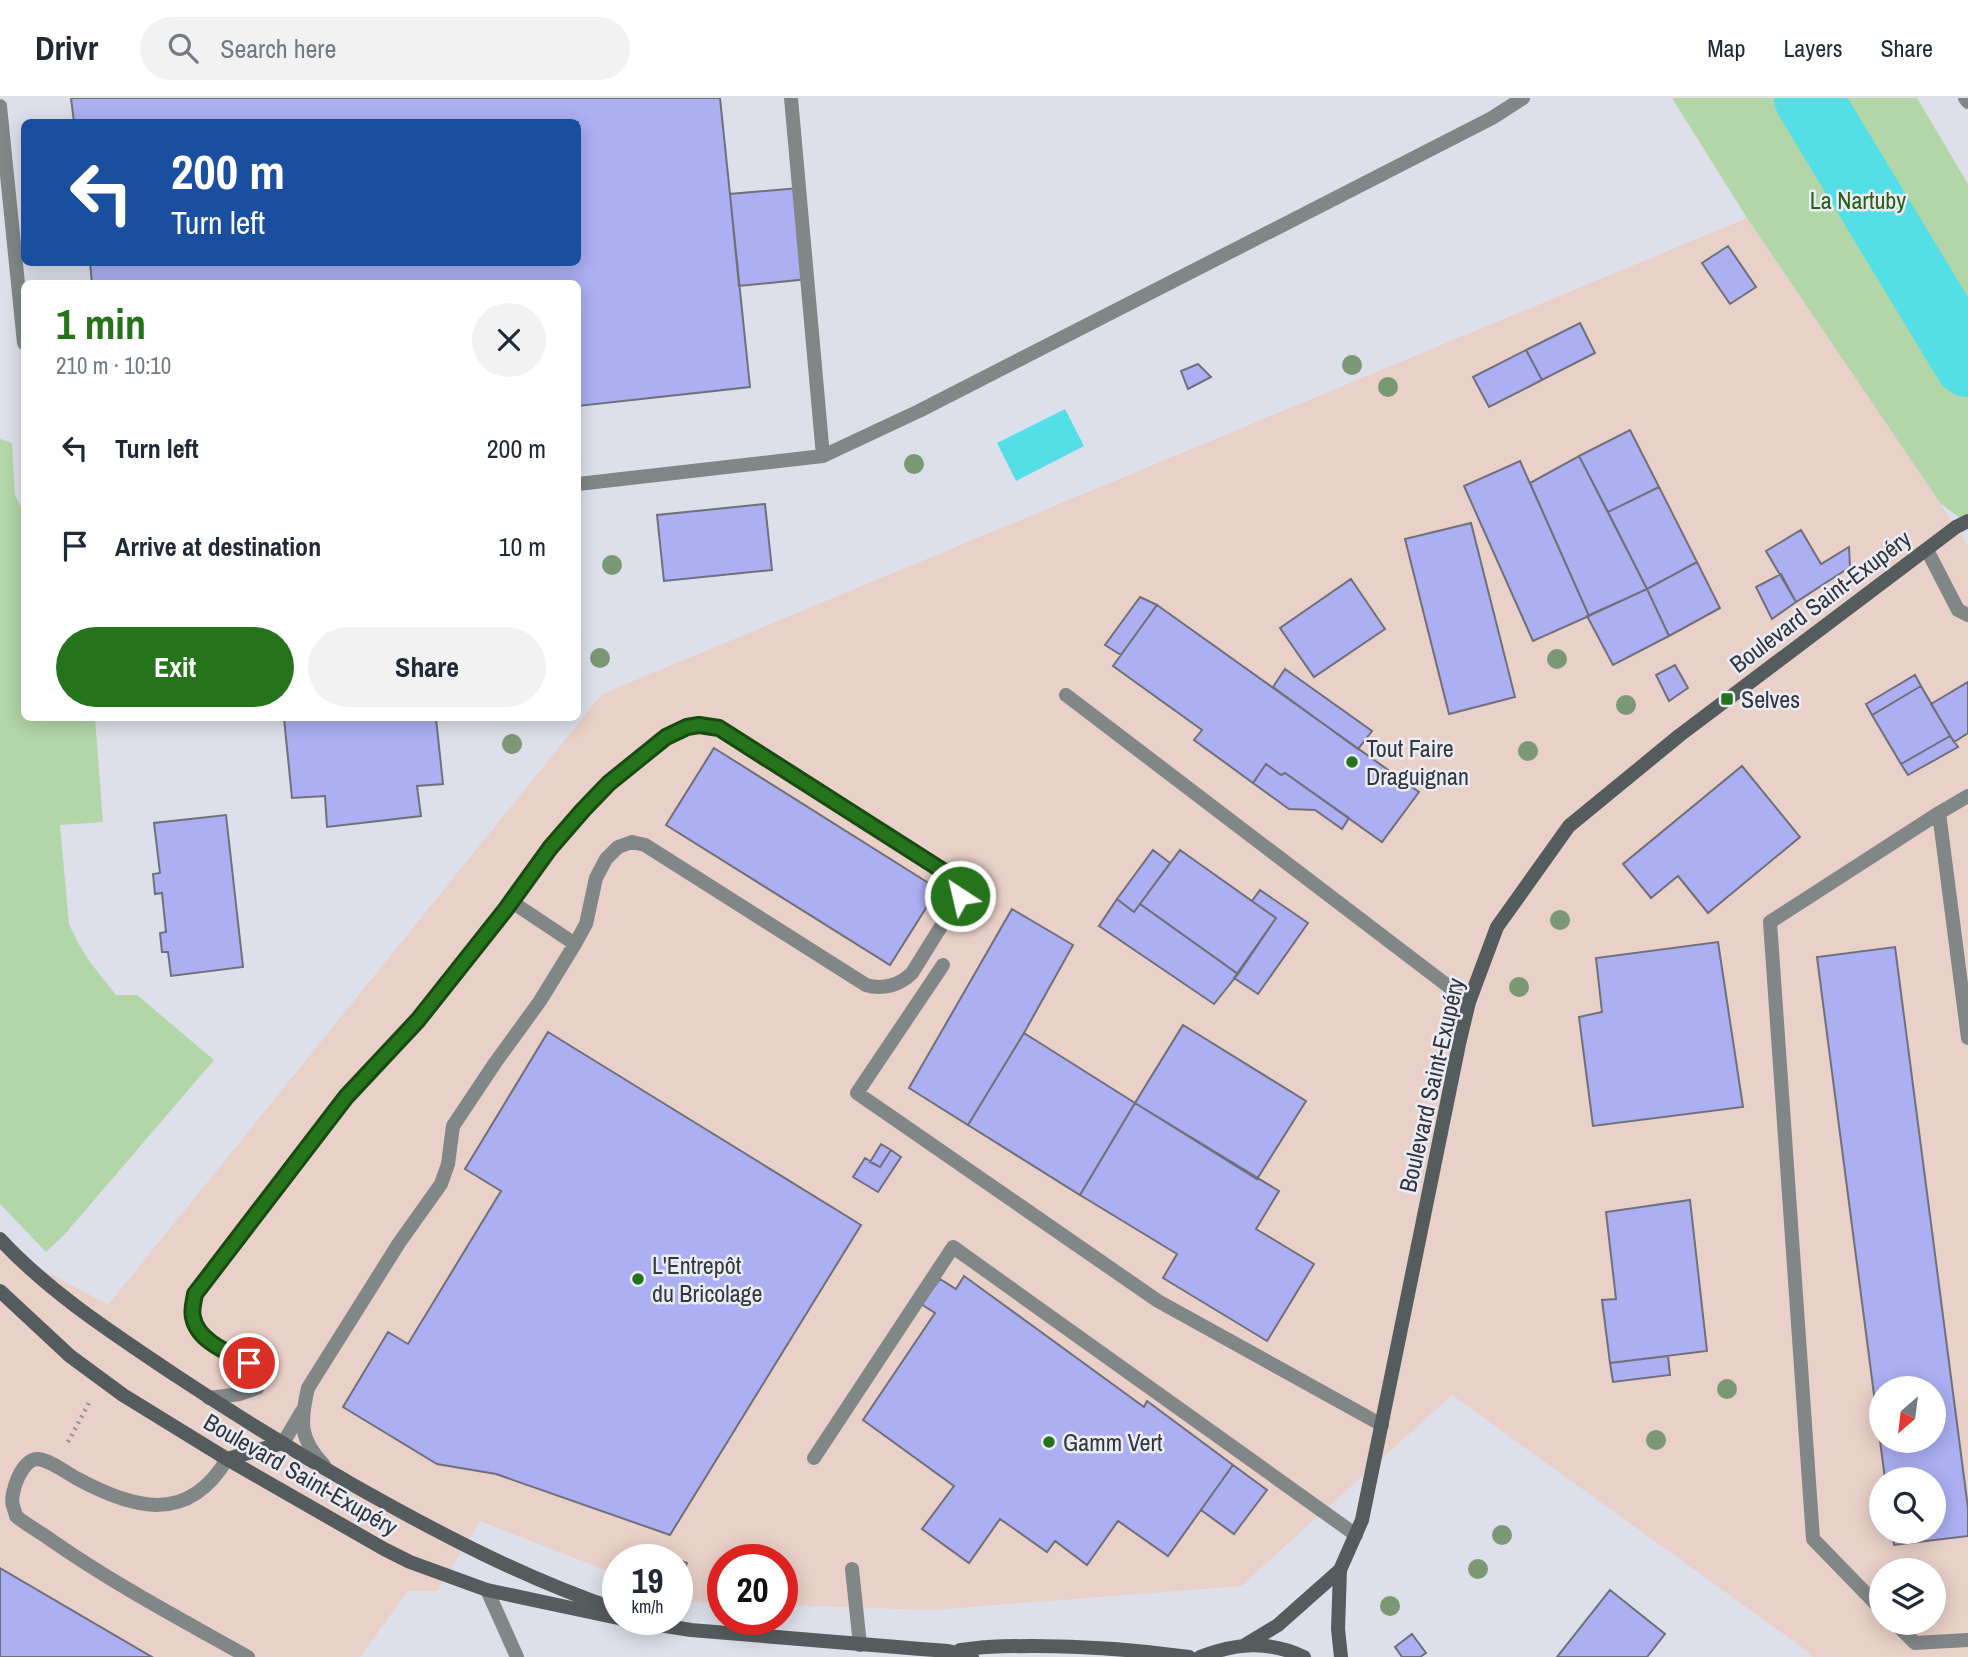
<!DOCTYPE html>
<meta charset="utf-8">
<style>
:root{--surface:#fff;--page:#f2f2f3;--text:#1f2937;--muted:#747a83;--line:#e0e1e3;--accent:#25741c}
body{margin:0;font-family:"Archivo Narrow",sans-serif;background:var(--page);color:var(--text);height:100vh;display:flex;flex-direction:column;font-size:26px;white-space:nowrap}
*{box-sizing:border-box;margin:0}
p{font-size:23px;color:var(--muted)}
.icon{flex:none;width:38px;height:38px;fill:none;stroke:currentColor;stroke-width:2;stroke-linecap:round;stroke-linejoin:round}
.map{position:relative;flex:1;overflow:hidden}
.drawer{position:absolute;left:21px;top:182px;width:560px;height:441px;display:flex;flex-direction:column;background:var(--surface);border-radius:10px;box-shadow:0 4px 18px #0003}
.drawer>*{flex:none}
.hud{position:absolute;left:21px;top:21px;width:560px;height:147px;border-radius:10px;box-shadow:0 4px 18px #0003;background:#1a4fa0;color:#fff;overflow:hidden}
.needle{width:46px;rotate:208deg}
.controls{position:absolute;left:1869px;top:1278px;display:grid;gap:14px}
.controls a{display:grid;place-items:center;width:77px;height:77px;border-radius:50%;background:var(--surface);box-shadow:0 4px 18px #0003;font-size:35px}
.speed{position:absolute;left:602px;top:1446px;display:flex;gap:14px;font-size:35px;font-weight:700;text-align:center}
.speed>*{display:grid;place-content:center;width:91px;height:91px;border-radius:50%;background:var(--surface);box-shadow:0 4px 18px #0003;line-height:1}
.speed small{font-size:18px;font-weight:400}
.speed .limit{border:10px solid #d22;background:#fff;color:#111}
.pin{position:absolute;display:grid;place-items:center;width:60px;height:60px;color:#fff;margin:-30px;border:4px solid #fff;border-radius:50%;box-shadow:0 2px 7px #0007}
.me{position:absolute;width:77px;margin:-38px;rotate:325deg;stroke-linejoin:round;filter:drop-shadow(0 0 5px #0008)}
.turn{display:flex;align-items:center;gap:24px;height:147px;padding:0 35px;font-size:32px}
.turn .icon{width:91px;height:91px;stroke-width:2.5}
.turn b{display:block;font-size:49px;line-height:60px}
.round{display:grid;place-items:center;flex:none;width:74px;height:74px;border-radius:37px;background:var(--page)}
.overview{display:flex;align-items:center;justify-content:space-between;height:119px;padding:0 35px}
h1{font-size:42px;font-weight:700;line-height:52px;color:var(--accent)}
.primary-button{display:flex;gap:14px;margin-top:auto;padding:14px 35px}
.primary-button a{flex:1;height:80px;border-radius:42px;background:var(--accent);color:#fff;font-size:28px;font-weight:700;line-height:80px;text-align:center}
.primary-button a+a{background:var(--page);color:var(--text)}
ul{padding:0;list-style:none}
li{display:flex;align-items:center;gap:21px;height:98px;padding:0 35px}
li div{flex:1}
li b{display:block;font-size:26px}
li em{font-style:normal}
header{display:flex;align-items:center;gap:42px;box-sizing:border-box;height:98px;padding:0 35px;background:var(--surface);border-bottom:2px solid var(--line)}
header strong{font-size:33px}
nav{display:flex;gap:38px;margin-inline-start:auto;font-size:24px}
.search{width:490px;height:63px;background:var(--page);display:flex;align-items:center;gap:18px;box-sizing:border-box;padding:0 24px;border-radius:38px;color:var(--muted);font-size:26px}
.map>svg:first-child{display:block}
.industrial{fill:#e9d0c8;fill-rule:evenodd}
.green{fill:#b3d6a8}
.water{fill:#54dee6}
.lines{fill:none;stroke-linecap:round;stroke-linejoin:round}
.river{stroke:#54dee6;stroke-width:68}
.building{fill:#acaff2;stroke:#6f7079;stroke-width:2;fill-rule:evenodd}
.path{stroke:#91939a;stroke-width:4.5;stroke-dasharray:2 5;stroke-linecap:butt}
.lane{stroke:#818687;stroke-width:14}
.street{stroke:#818687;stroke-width:14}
.secondary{stroke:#555c5e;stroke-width:14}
.tree{fill:#7b9874}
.route-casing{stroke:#184b12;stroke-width:18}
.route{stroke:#25741c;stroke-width:12}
.poi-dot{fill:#25741c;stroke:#eaedf7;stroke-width:2.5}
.labels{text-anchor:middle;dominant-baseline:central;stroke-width:5;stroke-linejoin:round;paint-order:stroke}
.park-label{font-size:24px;fill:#2a5e13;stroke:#eaedf7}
.street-label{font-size:24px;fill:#343539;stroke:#eaedf7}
.poi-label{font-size:24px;fill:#343539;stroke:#eaedf7;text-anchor:start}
</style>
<header>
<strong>Drivr</strong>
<div class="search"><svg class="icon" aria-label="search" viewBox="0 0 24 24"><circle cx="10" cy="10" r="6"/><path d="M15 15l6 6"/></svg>Search here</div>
<nav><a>Map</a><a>Layers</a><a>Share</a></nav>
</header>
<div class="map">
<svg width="1968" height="1559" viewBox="0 0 1968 1559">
<rect width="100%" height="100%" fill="#dde0ea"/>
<path class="industrial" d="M 1747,120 L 1968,447 L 1968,1559 L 1812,1559 L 1807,1553 L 1452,1297 L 1241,1488 L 932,1512 L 782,1507 L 782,1461 L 723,1461 L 723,1505 L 689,1504 L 677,1500 L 677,1461 L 618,1461 L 618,1477 L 480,1423 L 437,1493 L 408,1493 L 360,1559 L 0,1559 L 0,1148 L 108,1207 L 602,596 ZM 1881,1290 L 1934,1290 L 1934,1342 L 1881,1342 ZM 1881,1381 L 1934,1381 L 1934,1433 L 1881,1433 ZM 1881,1472 L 1934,1472 L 1934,1524 L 1881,1524 Z"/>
<path class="green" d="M 1672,0 L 1917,0 L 1968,86 L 1968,426 L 1940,405 L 1747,120 Z
M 0,341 L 12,345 L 15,397 L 24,415 L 24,620 L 95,620 L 103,724 L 60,727 L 69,826 L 78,845 L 90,864 L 116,897 L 137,897 L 214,962 L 65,1136 L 46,1154 L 0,1106 Z"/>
<path class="water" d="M 1065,311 L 1084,348 L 1016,383 L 997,345 Z"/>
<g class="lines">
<path class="river" d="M 1808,0 L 1968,265"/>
</g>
<path class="building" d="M 71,0 L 720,0 L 750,289 L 578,308 L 578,186 L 92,186 L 90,164 L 578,164 L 578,24 L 74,24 Z
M 799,90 L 808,181 L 739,188 L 730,96 Z
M 1728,148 L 1756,189 L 1730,206 L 1702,165 Z
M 1580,225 L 1595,255 L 1542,282 L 1526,252 Z
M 1526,252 L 1542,282 L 1489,309 L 1473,279 Z
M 1198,266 L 1211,279 L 1188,291 L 1181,273 Z
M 1630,332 L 1659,389 L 1608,414 L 1579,358 Z
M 1579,358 L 1647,491 L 1589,518 L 1530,385 Z
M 1520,363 L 1589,518 L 1533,543 L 1464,388 Z
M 1659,389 L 1697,464 L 1647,491 L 1608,414 Z
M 765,406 L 772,472 L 664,483 L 657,417 Z
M 1471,425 L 1515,599 L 1449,616 L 1405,441 Z
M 1801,432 L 1821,466 L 1849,449 L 1850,469 L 1796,504 L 1766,453 Z
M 1697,464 L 1720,510 L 1669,538 L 1647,491 Z
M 1781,476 L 1796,504 L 1772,521 L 1756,489 Z
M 1351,481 L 1385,531 L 1314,579 L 1280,530 Z
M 1647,491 L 1669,538 L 1613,567 L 1587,518 Z
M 1140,499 L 1157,507 L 1121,557 L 1105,547 Z
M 1157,507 L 1419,694 L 1382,744 L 1285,675 L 1281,677 L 1266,666 L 1253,685 L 1194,642 L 1202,632 L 1113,568 Z
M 1675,567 L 1688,590 L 1669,603 L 1656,577 Z
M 1285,571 L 1372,633 L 1358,651 L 1273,589 Z
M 1915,577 L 1921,588 L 1872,617 L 1866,606 Z
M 1968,584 L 1968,635 L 1954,644 L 1931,606 Z
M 1921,588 L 1950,638 L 1901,666 L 1872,617 Z
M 284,620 L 436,620 L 443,686 L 417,688 L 421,718 L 327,729 L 325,698 L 292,700 Z
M 1950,638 L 1958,649 L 1908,677 L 1901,666 Z
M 714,650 L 938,791 L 890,867 L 666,727 Z
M 1266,666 L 1281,677 L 1285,675 L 1349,720 L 1342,731 L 1315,712 L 1289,711 L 1253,685 Z
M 1742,668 L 1800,739 L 1708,815 L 1678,778 L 1651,800 L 1623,766 Z
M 226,717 L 243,869 L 171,878 L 168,854 L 162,854 L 160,835 L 166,834 L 162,795 L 155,796 L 153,776 L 160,775 L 154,725 Z
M 1153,752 L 1170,765 L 1134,814 L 1117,801 Z
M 1180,752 L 1276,820 L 1238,876 L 1140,806 Z
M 1260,792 L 1308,825 L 1258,896 L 1234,880 L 1276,820 L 1252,803 Z
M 1117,801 L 1134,814 L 1140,806 L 1238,876 L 1214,906 L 1099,828 Z
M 1012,811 L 1073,847 L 1024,935 L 968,1027 L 909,990 Z
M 1718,844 L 1743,1009 L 1593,1028 L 1579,919 L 1602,914 L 1596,860 Z
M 1895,849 L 1968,1410 L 1968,1438 L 1894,1447 L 1892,1433 L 1934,1433 L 1934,1381 L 1885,1381 L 1817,859 ZM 1881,1290 L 1934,1290 L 1934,1342 L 1881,1342 Z
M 1183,927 L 1306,1003 L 1257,1081 L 1135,1005 Z
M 548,934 L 861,1127 L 670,1437 L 496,1376 L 437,1366 L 343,1309 L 388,1234 L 408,1246 L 501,1093 L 465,1071 Z
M 1024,935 L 1135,1005 L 1080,1097 L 968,1027 Z
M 1135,1005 L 1279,1093 L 1256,1131 L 1314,1166 L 1267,1243 L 1163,1180 L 1177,1156 L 1080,1097 Z
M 881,1046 L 891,1052 L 880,1069 L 870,1064 Z
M 891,1052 L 901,1059 L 878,1094 L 853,1079 L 865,1060 L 880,1069 Z
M 1690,1102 L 1707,1253 L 1610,1265 L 1602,1202 L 1616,1201 L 1606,1114 Z
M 964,1178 L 1144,1309 L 1147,1303 L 1233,1367 L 1168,1458 L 1118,1423 L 1087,1467 L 1055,1443 L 1047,1454 L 1000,1421 L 969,1465 L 922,1431 L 954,1388 L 863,1322 L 935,1215 L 921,1206 L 940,1181 L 956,1191 Z
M 1668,1258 L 1670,1277 L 1613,1284 L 1610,1265 Z
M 1233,1367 L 1267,1392 L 1234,1436 L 1201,1412 Z
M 669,1458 L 687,1465 L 677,1489 L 677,1461 L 668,1461 Z
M 0,1470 L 152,1559 L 0,1559 Z
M 1610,1492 L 1665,1536 L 1647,1559 L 1557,1559 Z
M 1412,1536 L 1426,1555 L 1420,1559 L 1402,1559 L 1395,1549 Z"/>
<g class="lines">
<path class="path" d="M 68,1344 L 89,1305"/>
<path class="lane" d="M 791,0 L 823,358
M 0,8 L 24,245
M 578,386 L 823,358 L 919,313 L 1492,20 L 1523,0
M 1927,452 L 1958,512 L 1968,517
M 1066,597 L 1469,904
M 1939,715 L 1968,940
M 512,804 L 575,846
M 943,867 L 857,995 L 1158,1203 L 1382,1327
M 209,1300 L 240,1296 L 257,1290 L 259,1279 L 249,1265 L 203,1239 L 196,1229 L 192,1216 L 195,1196 L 346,999 L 418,922 L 506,811 L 550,750 L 583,712 L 609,685 L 666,639 L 687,629 L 699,627 L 719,630 L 954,780 L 959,786 L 960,798 L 912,875 C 900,887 883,892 866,887 L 645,747 L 632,744 L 618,749 L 606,761 L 596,780 L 586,826 L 575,846 L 540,903 L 495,965 L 453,1028 L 448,1066 L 441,1086 L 399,1145 L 308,1290 C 300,1324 299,1341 324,1367
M 283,1345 L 302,1313
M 814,1360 L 953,1149 L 1356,1437
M 227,1361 C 188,1427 133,1411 76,1380 C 64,1373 51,1363 38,1361 C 22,1360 9,1396 13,1408 C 13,1408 16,1417 16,1418 C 22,1424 43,1436 51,1442 C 114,1486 182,1522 248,1559
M 852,1471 L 860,1547
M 1881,1511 L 1813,1441 L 1770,824 L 1939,715 L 1968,698
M 1894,1524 L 1915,1545 L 1968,1542"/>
<path class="street" d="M 1965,0 L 1968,4
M 487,1492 L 517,1559"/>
<path class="secondary" d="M 0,1141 C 50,1195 114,1236 175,1277 C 234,1316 294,1353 355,1388 C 440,1436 526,1481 618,1512
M 0,1193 L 70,1258 L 123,1297 L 227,1361 L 384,1451 L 410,1464 L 487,1492 L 618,1520
M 227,1361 L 283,1345
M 1340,1472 L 1338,1531 L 1341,1559
M 621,1521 L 691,1532 L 921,1551 L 948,1553 L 972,1559
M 1245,1547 L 1278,1527 L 1340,1472 L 1362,1422 L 1459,946 L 1469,904 L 1497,829 L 1569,728 L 1680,637 L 1956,429 L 1968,423
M 960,1552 C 969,1552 978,1549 987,1549 C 1055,1546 1123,1550 1189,1559
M 1200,1559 C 1236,1545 1268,1542 1304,1559"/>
</g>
<g class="tree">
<circle cx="1352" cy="267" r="10"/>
<circle cx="1388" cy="289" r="10"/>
<circle cx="914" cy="366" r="10"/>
<circle cx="612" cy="467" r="10"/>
<circle cx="600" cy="560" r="10"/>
<circle cx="1557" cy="561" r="10"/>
<circle cx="1626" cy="607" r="10"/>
<circle cx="512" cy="646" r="10"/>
<circle cx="1528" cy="653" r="10"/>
<circle cx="1560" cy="822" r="10"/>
<circle cx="1519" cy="889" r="10"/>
<circle cx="1727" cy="1291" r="10"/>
<circle cx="1656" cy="1342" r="10"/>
<circle cx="1502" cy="1437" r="10"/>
<circle cx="1478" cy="1471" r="10"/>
<circle cx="1390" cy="1508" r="10"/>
</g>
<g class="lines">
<g class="route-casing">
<path id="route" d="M 249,1265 C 229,1255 197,1243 193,1219 C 191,1212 194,1203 195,1196 L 346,999 L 418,922 L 506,811 L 550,750 L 583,712 L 609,685 L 666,639 L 687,629 L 699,627 L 719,630 L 954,780 L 959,786 L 960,798"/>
</g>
<use href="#route" class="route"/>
</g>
<g class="poi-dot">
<rect x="1720" y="594" width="14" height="14" rx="3.5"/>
<circle cx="1352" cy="664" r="7"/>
<circle cx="638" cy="1181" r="7"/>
<circle cx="1049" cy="1344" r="7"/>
</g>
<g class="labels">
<g class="park-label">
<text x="1858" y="102">La Nartuby</text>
</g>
<g class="street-label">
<text transform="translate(1820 503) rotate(-37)">Boulevard Saint-Exupéry</text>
<text transform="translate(1431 987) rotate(-77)">Boulevard Saint-Exupéry</text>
<text transform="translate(301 1376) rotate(30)">Boulevard Saint-Exupéry</text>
</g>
<g class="poi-label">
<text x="1741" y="601">Selves</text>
<text x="1366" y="650">Tout Faire<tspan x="1366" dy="28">Draguignan</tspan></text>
<text x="652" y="1167">L'Entrepôt<tspan x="652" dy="28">du Bricolage</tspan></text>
<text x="1063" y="1344">Gamm Vert</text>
</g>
</g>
</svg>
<div class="controls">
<a><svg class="needle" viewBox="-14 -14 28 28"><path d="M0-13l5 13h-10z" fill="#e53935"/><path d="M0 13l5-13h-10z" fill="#747a83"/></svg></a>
<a><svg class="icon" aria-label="search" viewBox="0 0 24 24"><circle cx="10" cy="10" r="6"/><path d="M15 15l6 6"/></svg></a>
<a><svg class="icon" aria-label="layers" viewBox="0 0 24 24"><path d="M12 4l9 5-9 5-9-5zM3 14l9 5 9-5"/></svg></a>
</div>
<div class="speed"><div>19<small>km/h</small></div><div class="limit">20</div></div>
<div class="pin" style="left:249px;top:1265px;background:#d93025"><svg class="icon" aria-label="arrive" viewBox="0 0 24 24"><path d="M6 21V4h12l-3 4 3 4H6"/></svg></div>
<svg class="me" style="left:960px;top:798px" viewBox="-20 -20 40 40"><circle r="17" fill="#25741c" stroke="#fff" stroke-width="3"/><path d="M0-11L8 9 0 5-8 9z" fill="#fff"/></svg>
<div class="hud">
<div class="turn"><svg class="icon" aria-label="left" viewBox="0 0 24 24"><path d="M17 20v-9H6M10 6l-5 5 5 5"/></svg><div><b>200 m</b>Turn left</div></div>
</div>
<section class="drawer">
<div class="overview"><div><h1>1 min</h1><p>210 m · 10:10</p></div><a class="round"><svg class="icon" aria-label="close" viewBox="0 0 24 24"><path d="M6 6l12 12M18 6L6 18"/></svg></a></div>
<ul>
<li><svg class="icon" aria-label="left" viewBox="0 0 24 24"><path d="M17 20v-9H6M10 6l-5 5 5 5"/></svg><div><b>Turn left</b></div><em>200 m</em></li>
<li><svg class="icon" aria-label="arrive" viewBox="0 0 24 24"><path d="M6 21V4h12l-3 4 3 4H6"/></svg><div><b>Arrive at destination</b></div><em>10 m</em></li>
</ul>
<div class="primary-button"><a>Exit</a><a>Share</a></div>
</section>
</div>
